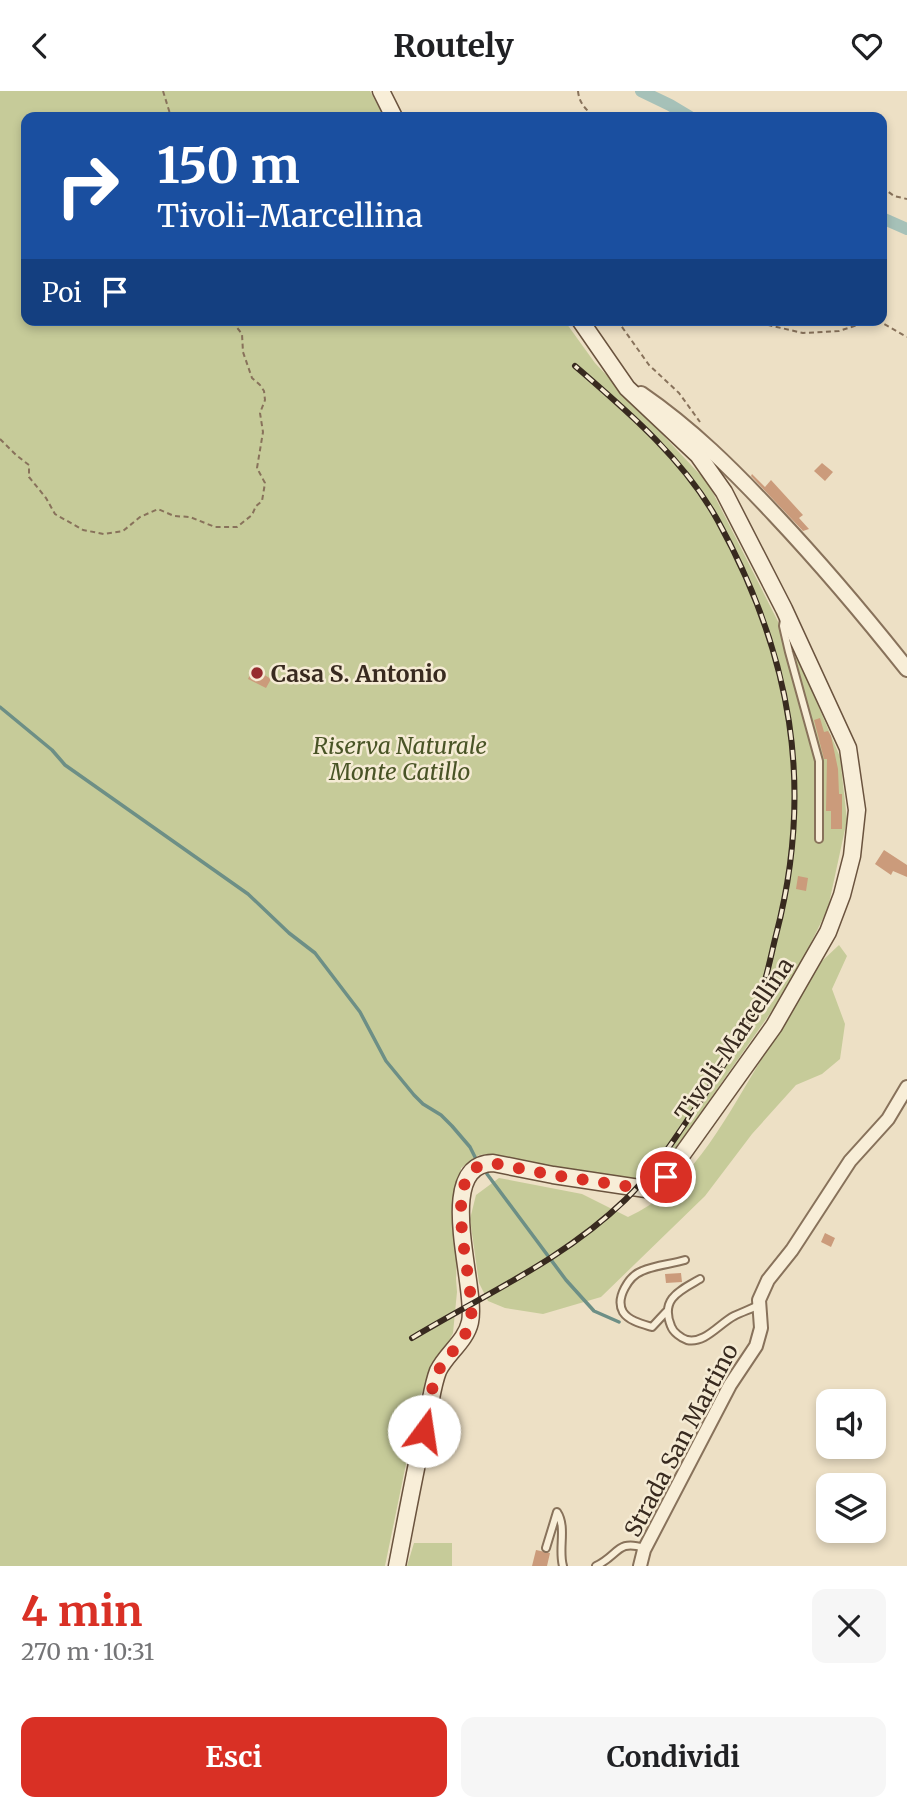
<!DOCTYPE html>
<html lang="it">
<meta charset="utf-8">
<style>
:root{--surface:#fff;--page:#f6f6f6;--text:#202124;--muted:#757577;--accent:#d93025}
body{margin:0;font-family:Merriweather,serif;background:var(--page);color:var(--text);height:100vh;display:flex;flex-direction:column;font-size:26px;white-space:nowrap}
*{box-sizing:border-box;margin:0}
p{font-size:23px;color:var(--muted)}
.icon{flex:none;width:38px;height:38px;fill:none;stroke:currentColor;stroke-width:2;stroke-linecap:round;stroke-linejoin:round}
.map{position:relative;height:1475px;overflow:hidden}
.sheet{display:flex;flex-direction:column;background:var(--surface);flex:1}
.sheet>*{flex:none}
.guide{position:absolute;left:21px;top:21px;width:866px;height:214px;border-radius:14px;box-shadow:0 4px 10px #0003;background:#1a4fa0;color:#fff;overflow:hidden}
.tools{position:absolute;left:816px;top:1298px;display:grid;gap:14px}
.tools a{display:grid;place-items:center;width:70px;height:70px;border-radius:14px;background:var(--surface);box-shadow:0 4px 10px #0003;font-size:35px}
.pin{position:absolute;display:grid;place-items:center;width:60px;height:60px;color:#fff;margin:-30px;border:4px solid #fff;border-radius:50%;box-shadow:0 2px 7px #0007}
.me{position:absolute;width:77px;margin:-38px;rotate:14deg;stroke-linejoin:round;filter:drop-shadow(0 0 5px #0008)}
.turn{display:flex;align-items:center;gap:24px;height:147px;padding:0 21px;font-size:32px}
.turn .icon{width:91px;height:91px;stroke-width:2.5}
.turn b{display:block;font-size:49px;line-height:60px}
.then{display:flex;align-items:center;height:66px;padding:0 21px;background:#0003;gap:14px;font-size:26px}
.round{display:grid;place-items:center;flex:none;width:74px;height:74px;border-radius:14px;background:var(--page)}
.summary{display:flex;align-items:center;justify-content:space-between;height:119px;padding:0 21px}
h1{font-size:42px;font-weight:700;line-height:52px;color:var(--accent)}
.primary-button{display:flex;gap:14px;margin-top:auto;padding:14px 21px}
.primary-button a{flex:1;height:80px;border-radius:14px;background:var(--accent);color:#fff;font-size:28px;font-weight:700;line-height:80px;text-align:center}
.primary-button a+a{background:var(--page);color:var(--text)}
header{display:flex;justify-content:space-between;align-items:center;height:91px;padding:0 21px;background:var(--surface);font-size:32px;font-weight:700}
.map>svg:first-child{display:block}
.green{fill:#c6cb99}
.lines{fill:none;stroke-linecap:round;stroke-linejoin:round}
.stream{stroke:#6d8f86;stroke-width:3.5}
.canal{stroke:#a6c1b8;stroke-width:12}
.building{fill:#cb9b7b}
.service-casing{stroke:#88725b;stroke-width:10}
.minor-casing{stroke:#88725b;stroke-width:16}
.tertiary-casing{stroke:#88725b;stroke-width:18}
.secondary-casing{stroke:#6a533e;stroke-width:19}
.path{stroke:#88725b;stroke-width:2;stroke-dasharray:5 3.5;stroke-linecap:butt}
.service{stroke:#f8eed8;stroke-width:6}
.minor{stroke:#f8eed8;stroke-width:12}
.tertiary{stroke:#f8eed8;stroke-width:14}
.secondary{stroke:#f8eed8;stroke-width:16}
.rail-casing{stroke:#382a1f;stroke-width:6}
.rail{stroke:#f5ebd4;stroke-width:3.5;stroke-dasharray:10;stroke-linecap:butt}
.route{stroke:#d93025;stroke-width:12;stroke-dasharray:0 21.6}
.poi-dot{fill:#962c2f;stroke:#f5ebd4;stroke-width:2.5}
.labels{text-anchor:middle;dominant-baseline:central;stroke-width:5;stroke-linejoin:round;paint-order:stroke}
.poi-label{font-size:23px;font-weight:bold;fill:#382a1f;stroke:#f5ebd4;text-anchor:start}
.park-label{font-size:23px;font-style:italic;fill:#495426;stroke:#f5ebd4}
.street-label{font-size:23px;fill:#382a1f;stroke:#f5ebd4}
</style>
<header><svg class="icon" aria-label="back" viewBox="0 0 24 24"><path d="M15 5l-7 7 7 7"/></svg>Routely<svg class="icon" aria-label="heart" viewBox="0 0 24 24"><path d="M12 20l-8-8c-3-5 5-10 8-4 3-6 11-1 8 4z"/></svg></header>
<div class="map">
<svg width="907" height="1475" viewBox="0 0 907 1475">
<rect width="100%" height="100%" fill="#ede0c5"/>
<path class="green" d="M 0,0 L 370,0 L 384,26 L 26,26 L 26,229 L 564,229 L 595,272 L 708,392 L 806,586 L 840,666 L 847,729 L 828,817 L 792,891 L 660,1080 L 643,1089 L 549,1076 L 492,1063 L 479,1064 L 461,1077 L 456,1188 L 457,1201 L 453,1242 L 420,1305 L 385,1475 L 0,1475 Z
M 839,854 L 847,865 L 832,898 L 845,933 L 840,968 L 822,983 L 796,994 L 752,1043 L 705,1105 L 601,1206 L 543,1223 L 505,1217 L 488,1210 L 479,1192 L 470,1128 L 476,1104 L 499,1087 L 582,1103 L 628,1126 C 688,1099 722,1034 755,979 C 777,943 800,907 822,870 Z
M 414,1452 L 452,1452 L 452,1475 L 407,1475 Z"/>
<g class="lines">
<path class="stream" d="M 0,616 L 52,659 L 65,674 L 248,803 L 289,842 L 315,862 L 360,921 L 386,970 L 414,1004 L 423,1013 L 441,1024 L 452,1035 L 470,1056 L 477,1070
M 487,1083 L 566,1189 L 594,1220 L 619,1231"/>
<path class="canal" d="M 641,0 L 670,14 L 690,26
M 882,127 L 907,138"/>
</g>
<path class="building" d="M 822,372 L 833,381 L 825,390 L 814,380 Z
M 752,383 L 765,396 L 771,389 L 803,424 L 799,427 L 809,438 L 803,440 L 751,385 Z
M 253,577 L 271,588 L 266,597 L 248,588 Z
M 820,627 L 824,641 L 828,640 L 831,645 L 838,678 L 839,703 L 842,703 L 842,738 L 831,738 L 831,720 L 826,720 L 827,668 L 824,668 L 814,629 Z
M 884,759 L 907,774 L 907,786 L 893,780 L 891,784 L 875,773 Z
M 798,785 L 808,787 L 806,800 L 796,798 Z
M 825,1142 L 835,1147 L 831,1156 L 821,1151 Z
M 681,1182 L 682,1191 L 666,1192 L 665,1183 Z
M 536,1459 L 550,1462 L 547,1475 L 532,1475 Z"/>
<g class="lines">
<g class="service-casing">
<path id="service" d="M 784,528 L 783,535 L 789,561 L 819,670 L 819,748
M 700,1188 C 679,1200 660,1208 671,1235 C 673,1241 681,1247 687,1249 C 705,1253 720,1232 734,1225 C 742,1221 751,1218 759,1214
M 666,1221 L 652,1236 C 642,1233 629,1230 623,1221 C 615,1207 629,1185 642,1180 C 655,1174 672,1173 685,1169
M 546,1457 L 557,1421 C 567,1436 558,1458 563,1475
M 596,1475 C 619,1464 617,1448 644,1457"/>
</g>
<g class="minor-casing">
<path id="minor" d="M 640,1475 L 644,1459 L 730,1294 L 756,1255 L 761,1237 L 759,1209 L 768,1189 L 792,1159 L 850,1070 L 888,1028 L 907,996"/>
</g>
<g class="tertiary-casing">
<path id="tertiary" d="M 641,303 C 692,338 733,379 775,424 C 821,473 865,525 907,578"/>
</g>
<g class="secondary-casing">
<path id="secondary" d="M 381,0 L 394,26
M 397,1475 C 407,1424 416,1373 428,1322 C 431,1309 433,1293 438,1280 C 446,1263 466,1250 470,1231 C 478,1197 432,1073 493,1072 L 553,1084 L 646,1098 L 666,1086 L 774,935 L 828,841 L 842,804 L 852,765 L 857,719 L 848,657 L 784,518 L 724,401 L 698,364 L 627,297 L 580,229"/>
</g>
<path class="path" d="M 163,0 L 171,26
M 578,0 C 579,12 586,19 595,26
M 882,96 L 894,105 L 907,108
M 617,229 L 649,274 L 679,302 L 700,331
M 717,229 L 734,232 L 755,231 L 803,242 L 839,240 L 873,229
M 877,229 L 907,246
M 0,348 L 16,364 L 29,374 L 29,386 L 46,407 L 55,423 L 83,439 L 104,443 L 123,440 L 140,426 L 158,418 L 174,425 L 190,426 L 215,436 L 237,436 L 252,424 L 256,415 L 262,410 L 265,392 L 257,377 L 263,341 L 260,322 L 265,309 L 264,300 L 260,294 L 252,287 L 243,261 L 242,243 L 231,229"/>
<use href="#service" class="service"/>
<use href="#minor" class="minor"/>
<use href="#tertiary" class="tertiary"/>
<use href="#secondary" class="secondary"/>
<g class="rail-casing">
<path id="rail" d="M 412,1247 C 485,1203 563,1169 625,1109 C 653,1082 673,1050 695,1018 C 716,987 738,953 754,919 C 765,897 770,868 776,844 C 815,695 791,563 718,430 C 684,368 627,320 575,275"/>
</g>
<use href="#rail" class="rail"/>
</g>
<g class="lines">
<path class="route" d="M 424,1340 C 428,1322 431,1292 440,1277 C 449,1263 465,1249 470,1232 C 480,1199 431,1073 493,1072 L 553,1084 L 646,1098 L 666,1086"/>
</g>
<circle class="poi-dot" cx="257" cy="582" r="7"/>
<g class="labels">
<g class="poi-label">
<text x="271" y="582">Casa S. Antonio</text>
</g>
<g class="park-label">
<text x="400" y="654">Riserva Naturale<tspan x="400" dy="26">Monte Catillo</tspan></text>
</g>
<g class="street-label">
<text transform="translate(734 948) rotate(-56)">Tivoli-Marcellina</text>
<text transform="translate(681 1349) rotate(-62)">Strada San Martino</text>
</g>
</g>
</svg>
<div class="tools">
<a><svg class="icon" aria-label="sound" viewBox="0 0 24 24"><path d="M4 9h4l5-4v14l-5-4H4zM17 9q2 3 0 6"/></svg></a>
<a><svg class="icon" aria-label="layers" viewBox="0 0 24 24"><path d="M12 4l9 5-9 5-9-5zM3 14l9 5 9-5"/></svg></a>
</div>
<div class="pin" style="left:666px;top:1086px;background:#d93025"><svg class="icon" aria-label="arrive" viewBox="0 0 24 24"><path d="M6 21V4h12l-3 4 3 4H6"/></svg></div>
<svg class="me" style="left:424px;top:1340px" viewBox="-20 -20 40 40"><circle r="19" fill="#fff"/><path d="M0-13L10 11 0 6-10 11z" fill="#d93025"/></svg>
<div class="guide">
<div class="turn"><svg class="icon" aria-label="right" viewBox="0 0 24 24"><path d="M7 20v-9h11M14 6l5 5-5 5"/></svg><div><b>150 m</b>Tivoli-Marcellina</div></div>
<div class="then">Poi<svg class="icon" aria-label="arrive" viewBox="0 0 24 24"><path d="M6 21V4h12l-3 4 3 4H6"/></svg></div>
</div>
</div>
<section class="sheet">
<div class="summary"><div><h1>4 min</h1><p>270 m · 10:31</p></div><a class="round"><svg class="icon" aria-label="close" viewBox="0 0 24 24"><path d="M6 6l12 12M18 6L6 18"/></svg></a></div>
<div class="primary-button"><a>Esci</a><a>Condividi</a></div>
</section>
